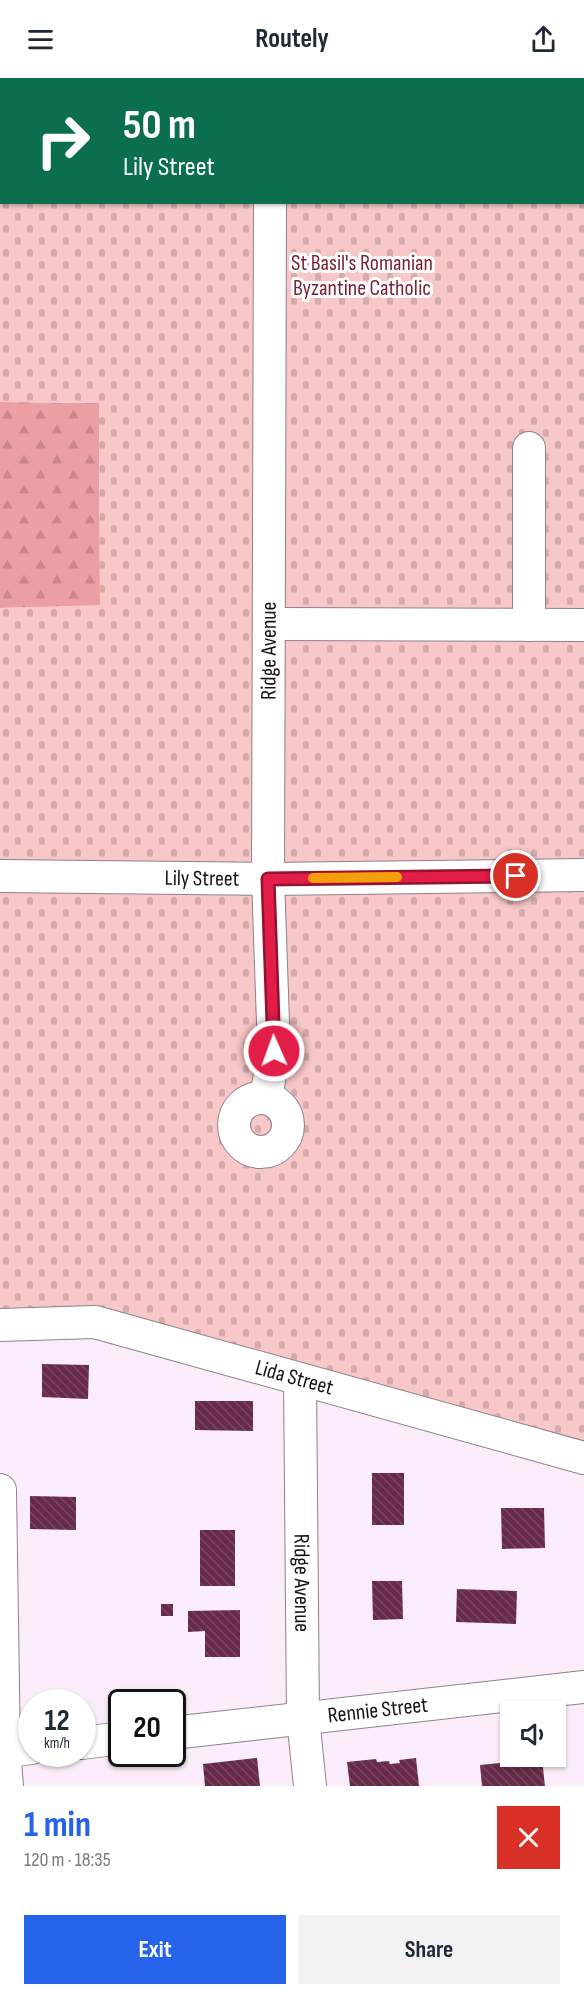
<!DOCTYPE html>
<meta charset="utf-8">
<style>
:root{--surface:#fff;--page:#f2f2f3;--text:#1f2937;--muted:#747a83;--accent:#2563eb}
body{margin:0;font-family:"Sofia Sans Condensed",sans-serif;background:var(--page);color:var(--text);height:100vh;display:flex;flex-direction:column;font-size:22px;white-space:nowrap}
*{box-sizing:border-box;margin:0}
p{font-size:20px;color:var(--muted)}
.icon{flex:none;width:33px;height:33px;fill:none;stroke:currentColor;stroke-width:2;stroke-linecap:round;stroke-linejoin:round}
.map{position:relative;height:1708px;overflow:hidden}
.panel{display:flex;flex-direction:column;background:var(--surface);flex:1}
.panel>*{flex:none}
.banner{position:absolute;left:0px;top:0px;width:585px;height:126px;box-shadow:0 2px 4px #0004;background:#0b6e4f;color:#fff;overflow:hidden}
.fabs{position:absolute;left:500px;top:1623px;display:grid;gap:12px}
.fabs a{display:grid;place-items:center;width:66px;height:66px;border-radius:0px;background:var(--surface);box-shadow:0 2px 4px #0004;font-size:30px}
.speed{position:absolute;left:18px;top:1611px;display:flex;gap:12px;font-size:30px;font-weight:700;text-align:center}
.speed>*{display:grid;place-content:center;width:78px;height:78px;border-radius:50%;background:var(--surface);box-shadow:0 2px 4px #0004;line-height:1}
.speed small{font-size:15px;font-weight:400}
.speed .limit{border:3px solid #111;border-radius:9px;background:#fff;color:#111}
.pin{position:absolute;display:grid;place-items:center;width:51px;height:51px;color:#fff;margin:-26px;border:3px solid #fff;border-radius:50%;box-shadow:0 2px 6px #0007}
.me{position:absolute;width:66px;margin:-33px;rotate:358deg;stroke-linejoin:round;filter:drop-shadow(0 0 4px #0008)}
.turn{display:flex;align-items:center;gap:21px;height:126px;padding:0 24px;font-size:27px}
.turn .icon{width:78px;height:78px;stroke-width:2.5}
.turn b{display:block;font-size:42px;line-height:51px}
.round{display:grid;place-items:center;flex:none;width:63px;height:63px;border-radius:0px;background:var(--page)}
.headline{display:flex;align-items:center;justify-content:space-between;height:102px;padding:0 24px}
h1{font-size:36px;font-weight:700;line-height:45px;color:var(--accent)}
.cta{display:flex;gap:12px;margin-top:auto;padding:12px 24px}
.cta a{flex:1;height:69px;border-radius:0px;background:var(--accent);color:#fff;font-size:24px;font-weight:700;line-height:69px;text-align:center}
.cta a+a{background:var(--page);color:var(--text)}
header{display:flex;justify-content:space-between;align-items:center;height:78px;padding:0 24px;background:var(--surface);font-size:27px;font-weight:700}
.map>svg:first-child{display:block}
.forest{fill:url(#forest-firs)}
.cemetery{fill:url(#cemetery-stones);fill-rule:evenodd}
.building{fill:url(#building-back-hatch)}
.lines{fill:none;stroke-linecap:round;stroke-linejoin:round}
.minor-casing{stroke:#8e808c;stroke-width:34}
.minor{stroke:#fff;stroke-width:32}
.route-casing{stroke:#92132f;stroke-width:15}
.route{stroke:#e11d48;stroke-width:10}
.slow{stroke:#f59e0b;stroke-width:10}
.labels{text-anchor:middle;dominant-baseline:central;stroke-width:6;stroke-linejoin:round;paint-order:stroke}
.park-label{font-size:22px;fill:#781e2c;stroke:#fff}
.street-label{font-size:22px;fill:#161015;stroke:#fff}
</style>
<header><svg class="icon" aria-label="menu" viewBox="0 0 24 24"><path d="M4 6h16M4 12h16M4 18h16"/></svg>Routely<svg class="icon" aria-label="share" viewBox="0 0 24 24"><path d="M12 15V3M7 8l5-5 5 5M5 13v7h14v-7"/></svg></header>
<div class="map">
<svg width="584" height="1708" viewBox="0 0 584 1708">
<defs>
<pattern id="forest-firs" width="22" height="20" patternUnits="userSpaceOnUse" patternTransform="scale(1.5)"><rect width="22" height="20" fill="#ec9fa2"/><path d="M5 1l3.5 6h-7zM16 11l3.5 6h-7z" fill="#ca888b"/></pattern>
<pattern id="cemetery-stones" width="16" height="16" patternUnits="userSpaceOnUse" patternTransform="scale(1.5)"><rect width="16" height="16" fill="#f8c7c8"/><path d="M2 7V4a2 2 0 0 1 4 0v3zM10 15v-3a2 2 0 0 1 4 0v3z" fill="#d4aaab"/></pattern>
<pattern id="building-back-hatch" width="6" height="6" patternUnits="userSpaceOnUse" patternTransform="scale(1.5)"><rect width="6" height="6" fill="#672b47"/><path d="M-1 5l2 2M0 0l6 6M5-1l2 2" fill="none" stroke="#77475e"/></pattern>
</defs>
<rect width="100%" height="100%" fill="#fbecf9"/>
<path class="forest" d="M 0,324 L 99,325 L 100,528 L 0,530 Z"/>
<path class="cemetery" d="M 0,0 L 584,0 L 584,1379 L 116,1244 L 0,1246 L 0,530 L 100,527 L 99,325 L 0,324 ZM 2,2 L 584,2 L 584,124 L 2,124 Z"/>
<path class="building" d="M 42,1286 L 89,1287 L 88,1321 L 42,1319 Z
M 195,1323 L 253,1323 L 253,1353 L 195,1352 Z
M 372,1395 L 404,1395 L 404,1447 L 372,1447 Z
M 30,1418 L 76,1419 L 76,1452 L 30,1451 Z
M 501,1430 L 544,1430 L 545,1470 L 502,1471 Z
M 200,1452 L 235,1452 L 235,1508 L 200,1508 Z
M 372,1503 L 402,1503 L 403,1541 L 373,1542 Z
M 457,1511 L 517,1513 L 516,1546 L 456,1544 Z
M 161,1526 L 173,1526 L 173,1538 L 161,1538 Z
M 240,1532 L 240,1579 L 205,1579 L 205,1553 L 188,1554 L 188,1533 Z
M 257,1680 L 260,1708 L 205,1708 L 203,1686 Z
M 416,1680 L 419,1708 L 350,1708 L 347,1684 L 376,1681 L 377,1684 L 389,1683 L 390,1686 L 400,1685 L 399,1682 Z
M 542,1681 L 545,1708 L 482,1708 L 480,1687 Z"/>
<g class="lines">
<g class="minor-casing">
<g id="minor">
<path d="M 270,2 L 270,0"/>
<path d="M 0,105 L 2,105"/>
<path d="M 529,370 L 529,547"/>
<path d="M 269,546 L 584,547"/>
<path id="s1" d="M 0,798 L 268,801 L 584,797"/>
<path id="s2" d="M 266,1020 L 274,973 L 268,801 L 270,124"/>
<circle cx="261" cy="1047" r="27"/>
<path id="s3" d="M 0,1247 L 95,1244 L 584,1380"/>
<path id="s4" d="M 300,1301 L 303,1640 L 310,1708"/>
<path d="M 0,1412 L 4,1673 L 7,1708"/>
<path id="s5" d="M 172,1655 L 584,1609"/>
<path d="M 82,1665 L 122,1660"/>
<path d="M 0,1674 L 32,1670"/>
</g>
</g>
<use href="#minor" class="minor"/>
</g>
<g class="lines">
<g class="route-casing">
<path id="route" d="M 274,973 L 268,801 L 516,798"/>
</g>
<use href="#route" class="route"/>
<path class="slow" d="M 313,800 L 397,799"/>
</g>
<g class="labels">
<g class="park-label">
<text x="362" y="185">St Basil's Romanian<tspan x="362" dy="25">Byzantine Catholic</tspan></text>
</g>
<g class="street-label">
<text stroke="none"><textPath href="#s2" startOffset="448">Ridge Avenue</textPath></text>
<text stroke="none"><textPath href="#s1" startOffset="202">Lily Street</textPath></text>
<text stroke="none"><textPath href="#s3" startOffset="302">Lida Street</textPath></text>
<text stroke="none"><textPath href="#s4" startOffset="204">Ridge Avenue</textPath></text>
<text stroke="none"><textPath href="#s5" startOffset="207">Rennie Street</textPath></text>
</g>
</g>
</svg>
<div class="fabs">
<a><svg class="icon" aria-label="sound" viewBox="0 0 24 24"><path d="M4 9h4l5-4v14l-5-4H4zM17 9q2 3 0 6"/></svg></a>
</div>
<div class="speed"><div>12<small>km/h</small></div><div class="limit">20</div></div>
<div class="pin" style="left:516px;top:798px;background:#d93025"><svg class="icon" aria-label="arrive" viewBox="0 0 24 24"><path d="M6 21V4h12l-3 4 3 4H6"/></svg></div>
<svg class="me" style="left:274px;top:973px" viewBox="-20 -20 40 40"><circle r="17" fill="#e11d48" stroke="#fff" stroke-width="3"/><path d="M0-11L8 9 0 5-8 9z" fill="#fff"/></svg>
<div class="banner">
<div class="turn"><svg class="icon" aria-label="right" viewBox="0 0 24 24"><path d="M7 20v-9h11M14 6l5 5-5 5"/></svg><div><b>50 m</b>Lily Street</div></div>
</div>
</div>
<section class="panel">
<div class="headline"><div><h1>1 min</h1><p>120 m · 18:35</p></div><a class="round" style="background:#d93025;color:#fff"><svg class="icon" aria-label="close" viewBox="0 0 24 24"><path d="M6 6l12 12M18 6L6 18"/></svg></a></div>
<div class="cta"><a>Exit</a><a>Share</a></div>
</section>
